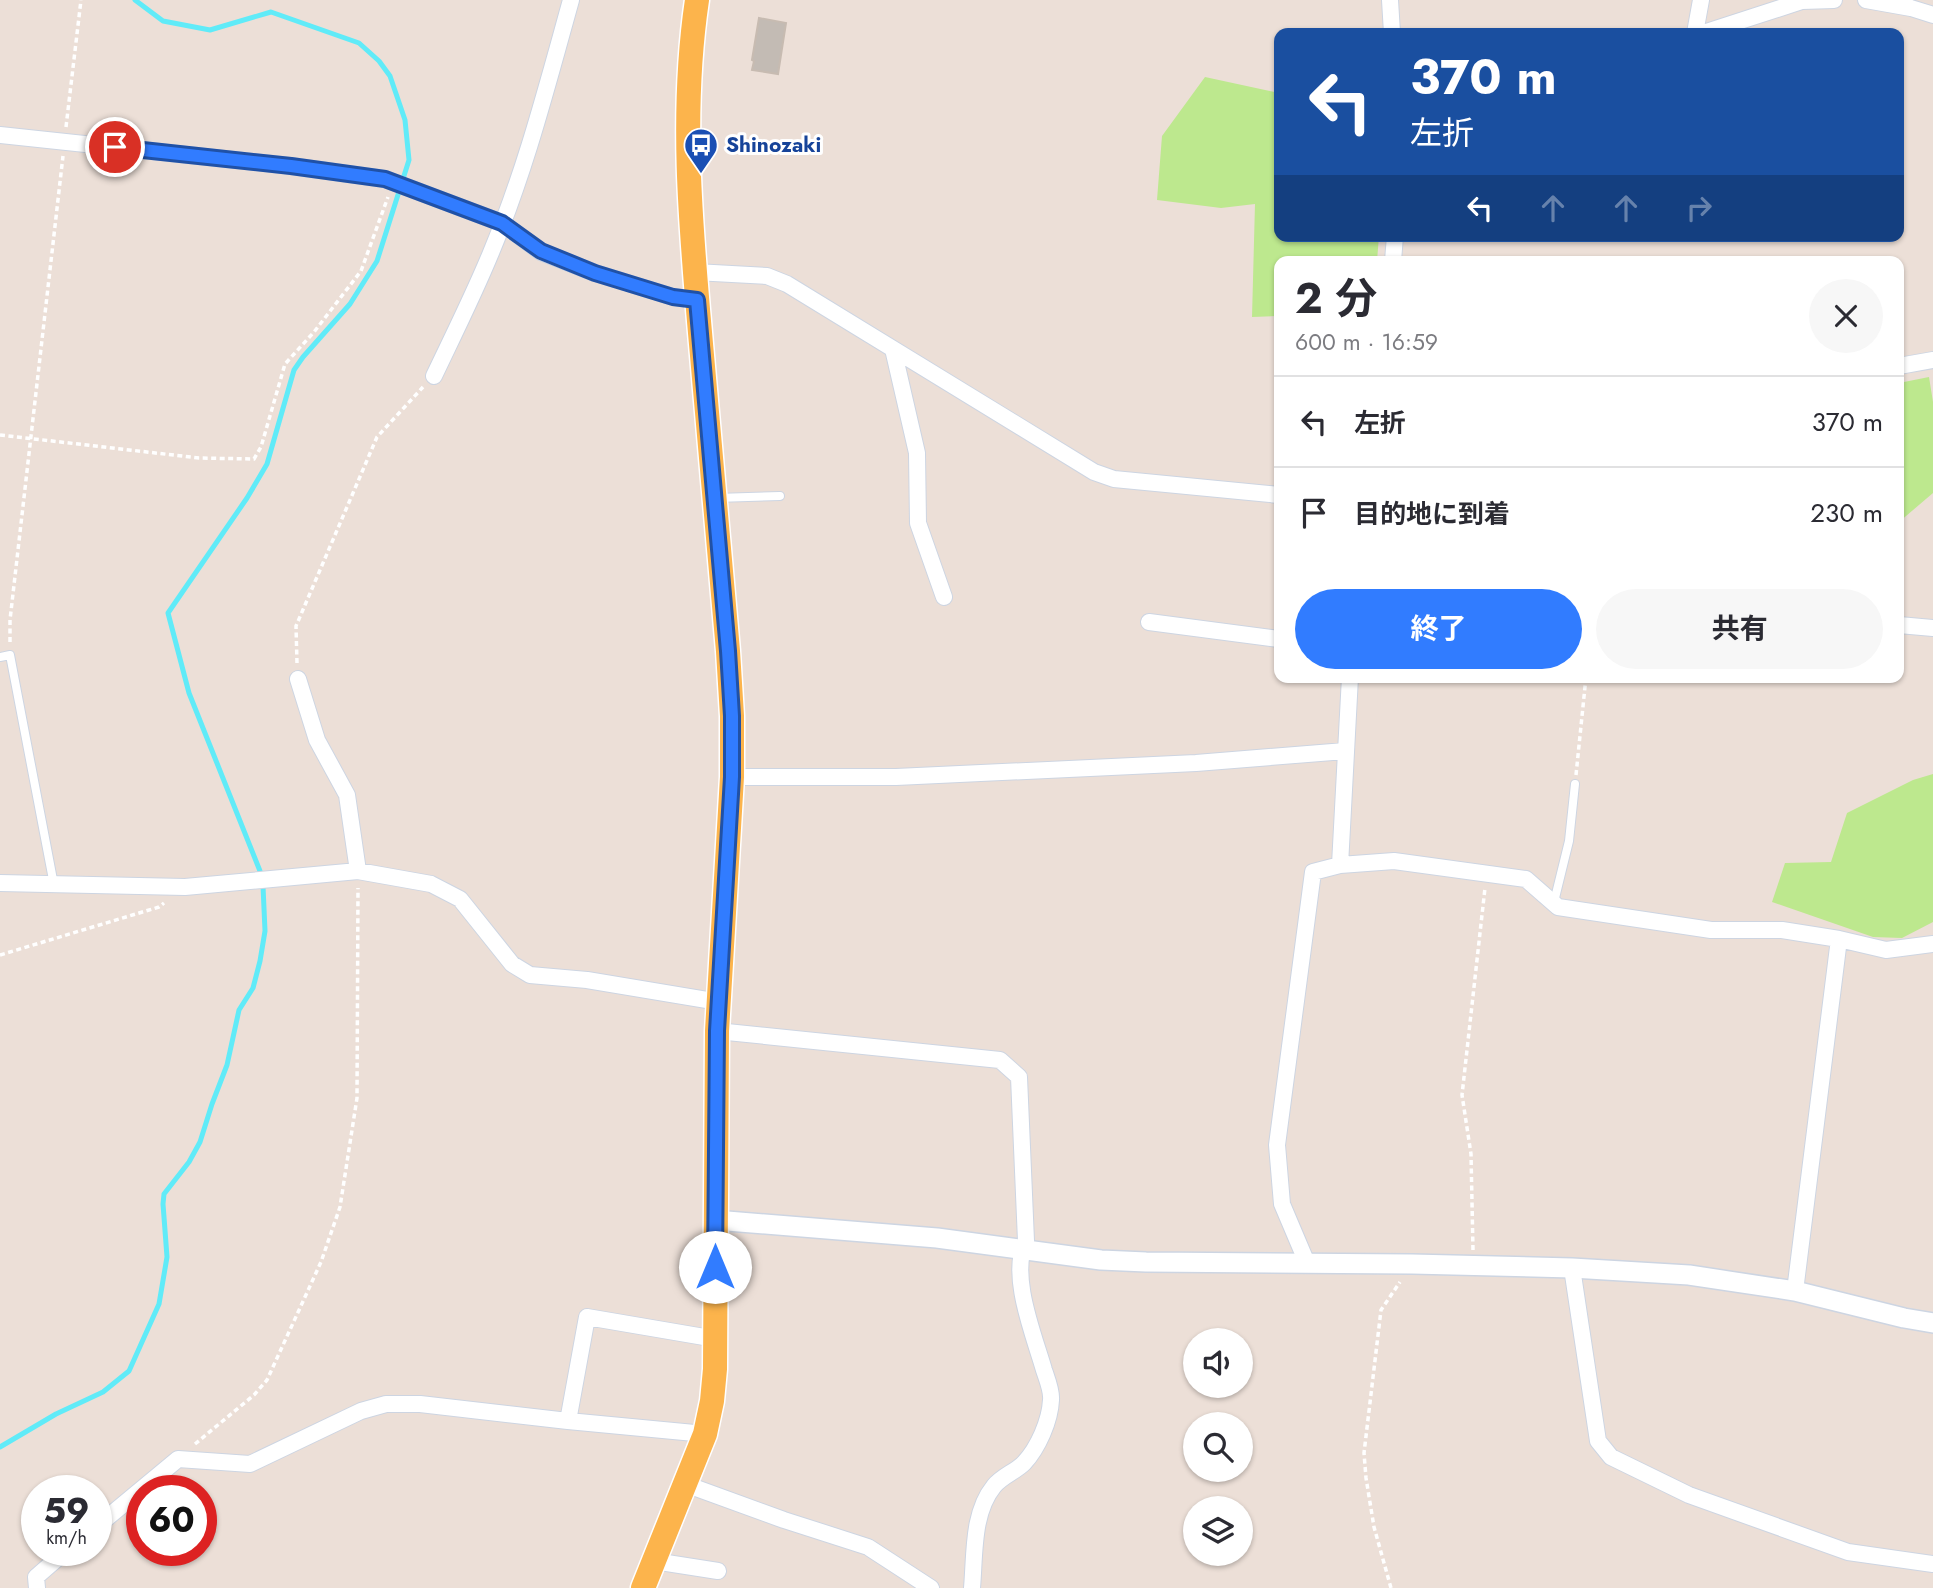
<!DOCTYPE html>
<html lang="ja">
<meta charset="utf-8">
<style>
:root{--surface:#fff;--page:#f7f7f7;--text:#2b2b33;--muted:#7c7c81;--line:#e1e1e2;--accent:#317cff}
body{margin:0;font-family:Jost,"Noto Sans JP",sans-serif;background:var(--page);color:var(--text);height:100vh;display:flex;flex-direction:column;font-size:26px;white-space:nowrap}
*{box-sizing:border-box;margin:0}
p{font-size:23px;color:var(--muted)}
.icon{flex:none;width:38px;height:38px;fill:none;stroke:currentColor;stroke-width:2;stroke-linecap:round;stroke-linejoin:round}
.map{position:relative;flex:1;overflow:hidden}
.details{position:absolute;left:1274px;top:256px;width:630px;height:427px;display:flex;flex-direction:column;background:var(--surface);border-radius:14px;box-shadow:0 2px 5px #0004}
.details>*{flex:none}
.top-card{position:absolute;left:1274px;top:28px;width:630px;height:214px;border-radius:14px;box-shadow:0 2px 5px #0004;background:#1a4fa0;color:#fff;overflow:hidden}
.controls{position:absolute;left:1183px;top:1328px;display:grid;gap:14px}
.controls a{display:grid;place-items:center;width:70px;height:70px;border-radius:50%;background:var(--surface);box-shadow:0 2px 5px #0004;font-size:35px}
.speed{position:absolute;left:21px;top:1475px;display:flex;gap:14px;font-size:35px;font-weight:700;text-align:center}
.speed>*{display:grid;place-content:center;width:91px;height:91px;border-radius:50%;background:var(--surface);box-shadow:0 2px 5px #0004;line-height:1}
.speed small{font-size:18px;font-weight:400}
.speed .limit{border:10px solid #d22;background:#fff;color:#111}
.pin{position:absolute;display:grid;place-items:center;width:60px;height:60px;color:#fff;margin:-30px;border:4px solid #fff;border-radius:50%;box-shadow:0 2px 7px #0007}
.me{position:absolute;width:77px;margin:-38px;rotate:0deg;stroke-linejoin:round;filter:drop-shadow(0 0 5px #0008)}
.turn{display:flex;align-items:center;gap:24px;height:147px;padding:0 21px;font-size:32px}
.turn .icon{width:91px;height:91px;stroke-width:2.5}
.turn b{display:block;font-size:49px;line-height:60px}
.lanes{display:flex;align-items:center;height:66px;padding:0 21px;background:#0003;justify-content:center;gap:35px;direction:ltr}
.lanes .off{opacity:.35}
.round{display:grid;place-items:center;flex:none;width:74px;height:74px;border-radius:37px;background:var(--page)}
.summary{display:flex;align-items:center;justify-content:space-between;height:119px;padding:0 21px}
h1{font-size:42px;font-weight:700;line-height:52px}
.button{display:flex;gap:14px;margin-top:auto;padding:14px 21px}
.button a{flex:1;height:80px;border-radius:42px;background:var(--accent);color:#fff;font-size:28px;font-weight:700;line-height:80px;text-align:center}
.button a+a{background:var(--page);color:var(--text)}
ul{padding:0;list-style:none}
li{display:flex;align-items:center;gap:21px;height:91px;padding:0 21px;border-top:2px solid var(--line)}
li div{flex:1}
li b{display:block;font-size:26px}
li em{font-style:normal}
.map>svg:first-child{display:block}
.green{fill:#bde88e}
.lines{fill:none;stroke-linecap:round;stroke-linejoin:round}
.stream{stroke:#60ebf8;stroke-width:5}
.building{fill:#c3bbb4;stroke:#c7bbb1;stroke-width:2}
.service-casing{stroke:#cdd5e2;stroke-width:10}
.minor-casing{stroke:#cdd5e2;stroke-width:18}
.tertiary-casing{stroke:#cdd5e2;stroke-width:22}
.primary-casing{stroke:#fff;stroke-width:27}
.path{stroke:#fff;stroke-width:3.5;stroke-dasharray:5 3.5;stroke-linecap:butt}
.service{stroke:#fff;stroke-width:8}
.minor{stroke:#fff;stroke-width:16}
.tertiary{stroke:#fff;stroke-width:19}
.primary{stroke:#fcb44c;stroke-width:24}
.route-casing{stroke:#2051a6;stroke-width:18}
.route{stroke:#317cff;stroke-width:12}
.labels{text-anchor:middle;dominant-baseline:central;stroke-width:6;stroke-linejoin:round;paint-order:stroke}
.transit-label{font-size:21px;font-weight:bold;fill:#164399;stroke:#fff;text-anchor:start}
</style>
<div class="map">
<svg width="1933" height="1588" viewBox="0 0 1933 1588">
<rect width="100%" height="100%" fill="#ecdfd7"/>
<path class="green" d="M 1205,77 L 1279,93 L 1279,236 L 1379,236 L 1377,261 L 1279,261 L 1279,316 L 1252,317 L 1255,204 L 1221,208 L 1157,200 L 1162,136 Z
M 1929,377 L 1933,402 L 1933,493 L 1899,522 L 1899,383 Z
M 1933,774 L 1933,922 L 1902,938 L 1873,937 L 1772,902 L 1785,863 L 1831,862 L 1847,813 L 1913,780 Z"/>
<g class="lines">
<path class="stream" d="M 0,1447 L 56,1414 L 103,1392 L 129,1371 L 159,1304 L 167,1257 L 163,1204 L 164,1194 L 189,1162 L 200,1142 L 212,1104 L 227,1065 L 239,1010 L 253,988 L 260,961 L 265,931 L 263,886 L 260,871 L 189,693 L 168,613 L 247,498 L 267,464 L 294,370 L 303,357 L 350,304 L 377,261 L 409,160 L 405,120 L 390,76 L 379,61 L 359,43 L 271,12 L 210,30 L 163,21 L 135,0"/>
</g>
<path class="building" d="M 759,18 L 786,23 L 778,74 L 752,70 L 754,61 L 752,60 Z"/>
<g class="lines">
<g class="service-casing">
<path id="service" d="M 716,498 L 780,496
M 0,657 L 10,655 L 54,885
M 1554,902 L 1569,841 L 1575,784"/>
</g>
<g class="minor-casing">
<path id="minor" d="M 1390,0 L 1392,33
M 1866,0 L 1911,8 L 1933,15
M 1695,33 L 1701,0
M 1703,33 L 1802,1 L 1834,0
M 0,135 L 291,166 L 385,179 L 502,223 L 541,252 L 595,273 L 673,297 L 697,300
M 1393,261 L 1395,236
M 695,272 L 767,276 L 787,284 L 1094,472 L 1114,479 L 1279,495
M 893,349 L 917,453 L 918,523 L 944,597
M 1899,366 L 1933,360
M 434,376 C 453,336 473,296 490,255 C 525,172 547,86 571,0
M 1149,622 L 1279,639
M 1899,625 L 1933,628
M 298,679 L 317,740 L 347,795 L 358,871
M 732,777 L 896,777 L 1196,763 L 1345,751
M 1340,865 L 1350,677
M 0,883 L 185,887 L 358,871 L 431,884 L 460,899 L 512,964 L 530,975 L 587,980 L 719,1002
M 717,1031 L 1000,1060 L 1019,1077 L 1026,1241 C 1009,1275 1034,1335 1044,1370 C 1047,1379 1052,1391 1051,1400 C 1050,1421 1038,1448 1024,1463 C 1015,1472 1002,1476 994,1486 C 972,1513 975,1554 972,1588
M 1307,1263 L 1282,1204 L 1277,1145 L 1313,872 L 1340,865 L 1394,861 L 1526,879 L 1558,907 L 1711,930 L 1782,930 L 1839,939 L 1886,950 L 1933,944
M 1572,1268 L 1598,1441 L 1611,1457 L 1689,1495 L 1848,1552 L 1933,1564
M 1795,1291 L 1839,939
M 568,1421 L 587,1317 L 716,1339
M 685,1484 L 784,1520 L 868,1547 L 931,1588
M 96,1527 L 178,1459 L 250,1464 L 361,1411 L 386,1404 L 420,1404 L 568,1421 L 705,1434
M 654,1561 L 718,1571
M 37,1588 L 36,1577 L 67,1550"/>
</g>
<g class="tertiary-casing">
<path id="tertiary" d="M 715,1220 L 937,1238 L 1101,1260 L 1146,1262 L 1412,1264 L 1572,1268 L 1689,1275 L 1795,1291 L 1904,1318 L 1933,1323"/>
</g>
<g class="primary-casing">
<path id="primary" d="M 643,1588 L 705,1434 L 712,1401 L 715,1369 L 717,1031 L 732,777 L 732,716 L 728,651 C 719,549 710,447 701,344 C 691,230 680,114 697,0"/>
</g>
<path class="path" d="M 66,127 L 81,0
M 0,435 L 199,458 L 254,459 L 261,447 L 285,364 L 314,332 L 361,271 L 388,197
M 10,642 L 10,620 L 63,156
M 297,663 L 296,626 L 377,437 L 423,387
M 1576,775 L 1586,677
M 0,955 L 159,907 L 164,903
M 1473,1250 L 1471,1154 L 1462,1095 L 1485,888
M 195,1444 L 254,1395 L 267,1380 L 321,1262 L 340,1207 L 357,1098 L 358,888
M 1391,1588 L 1374,1527 L 1366,1478 L 1364,1453 L 1381,1310 L 1400,1282"/>
<use href="#service" class="service"/>
<use href="#minor" class="minor"/>
<use href="#tertiary" class="tertiary"/>
<use href="#primary" class="primary"/>
</g>
<g class="lines">
<g class="route-casing">
<path id="route" d="M 115,147 L 291,166 L 385,179 L 502,223 L 541,251 L 595,273 L 673,297 L 697,300 L 728,651 L 732,716 L 732,777 L 717,1031 L 715,1267"/>
</g>
<use href="#route" class="route"/>
</g>
<defs>
<g id="bus-pin" transform="scale(1.75)"><path d="M0 17L-7.5 6A9.5 9.5 0 1 1 7.5 6Z" fill="#1a4fb4" stroke="#fff"/><path d="M-5-6H5V4H4V6H2V4H-2V6H-4V4H-5ZM-3.5-4V0h7V-4ZM-3.5 1.2v1.5H-2V1.2ZM2 1.2v1.5H3.5V1.2Z" fill="#fff"/></g>
</defs>
<g fill-rule="evenodd">
<use href="#bus-pin" x="701" y="145"/>
</g>
<g class="labels">
<g class="transit-label">
<text x="726" y="145">Shinozaki</text>
</g>
</g>
</svg>
<div class="controls">
<a><svg class="icon" aria-label="sound" viewBox="0 0 24 24"><path d="M4 9h4l5-4v14l-5-4H4zM17 9q2 3 0 6"/></svg></a>
<a><svg class="icon" aria-label="search" viewBox="0 0 24 24"><circle cx="10" cy="10" r="6"/><path d="M15 15l6 6"/></svg></a>
<a><svg class="icon" aria-label="layers" viewBox="0 0 24 24"><path d="M12 4l9 5-9 5-9-5zM3 14l9 5 9-5"/></svg></a>
</div>
<div class="speed"><div>59<small>km/h</small></div><div class="limit">60</div></div>
<div class="pin" style="left:115px;top:147px;background:#d93025"><svg class="icon" aria-label="arrive" viewBox="0 0 24 24"><path d="M6 21V4h12l-3 4 3 4H6"/></svg></div>
<svg class="me" style="left:715px;top:1267px" viewBox="-20 -20 40 40"><circle r="19" fill="#fff"/><path d="M0-13L10 11 0 6-10 11z" fill="#317cff"/></svg>
<div class="top-card">
<div class="turn"><svg class="icon" aria-label="left" viewBox="0 0 24 24"><path d="M17 20v-9H6M10 6l-5 5 5 5"/></svg><div><b>370 m</b>左折</div></div>
<div class="lanes"><svg class="icon" aria-label="left" viewBox="0 0 24 24"><path d="M17 20v-9H6M10 6l-5 5 5 5"/></svg><svg class="icon off" aria-label="ahead" viewBox="0 0 24 24"><path d="M12 20V5M6 11l6-6 6 6"/></svg><svg class="icon off" aria-label="ahead" viewBox="0 0 24 24"><path d="M12 20V5M6 11l6-6 6 6"/></svg><svg class="icon off" aria-label="right" viewBox="0 0 24 24"><path d="M7 20v-9h11M14 6l5 5-5 5"/></svg></div>
</div>
<section class="details">
<div class="summary"><div><h1>2 分</h1><p>600 m · 16:59</p></div><a class="round"><svg class="icon" aria-label="close" viewBox="0 0 24 24"><path d="M6 6l12 12M18 6L6 18"/></svg></a></div>
<ul>
<li><svg class="icon" aria-label="left" viewBox="0 0 24 24"><path d="M17 20v-9H6M10 6l-5 5 5 5"/></svg><div><b>左折</b></div><em>370 m</em></li>
<li><svg class="icon" aria-label="arrive" viewBox="0 0 24 24"><path d="M6 21V4h12l-3 4 3 4H6"/></svg><div><b>目的地に到着</b></div><em>230 m</em></li>
</ul>
<div class="button"><a>終了</a><a>共有</a></div>
</section>
</div>
